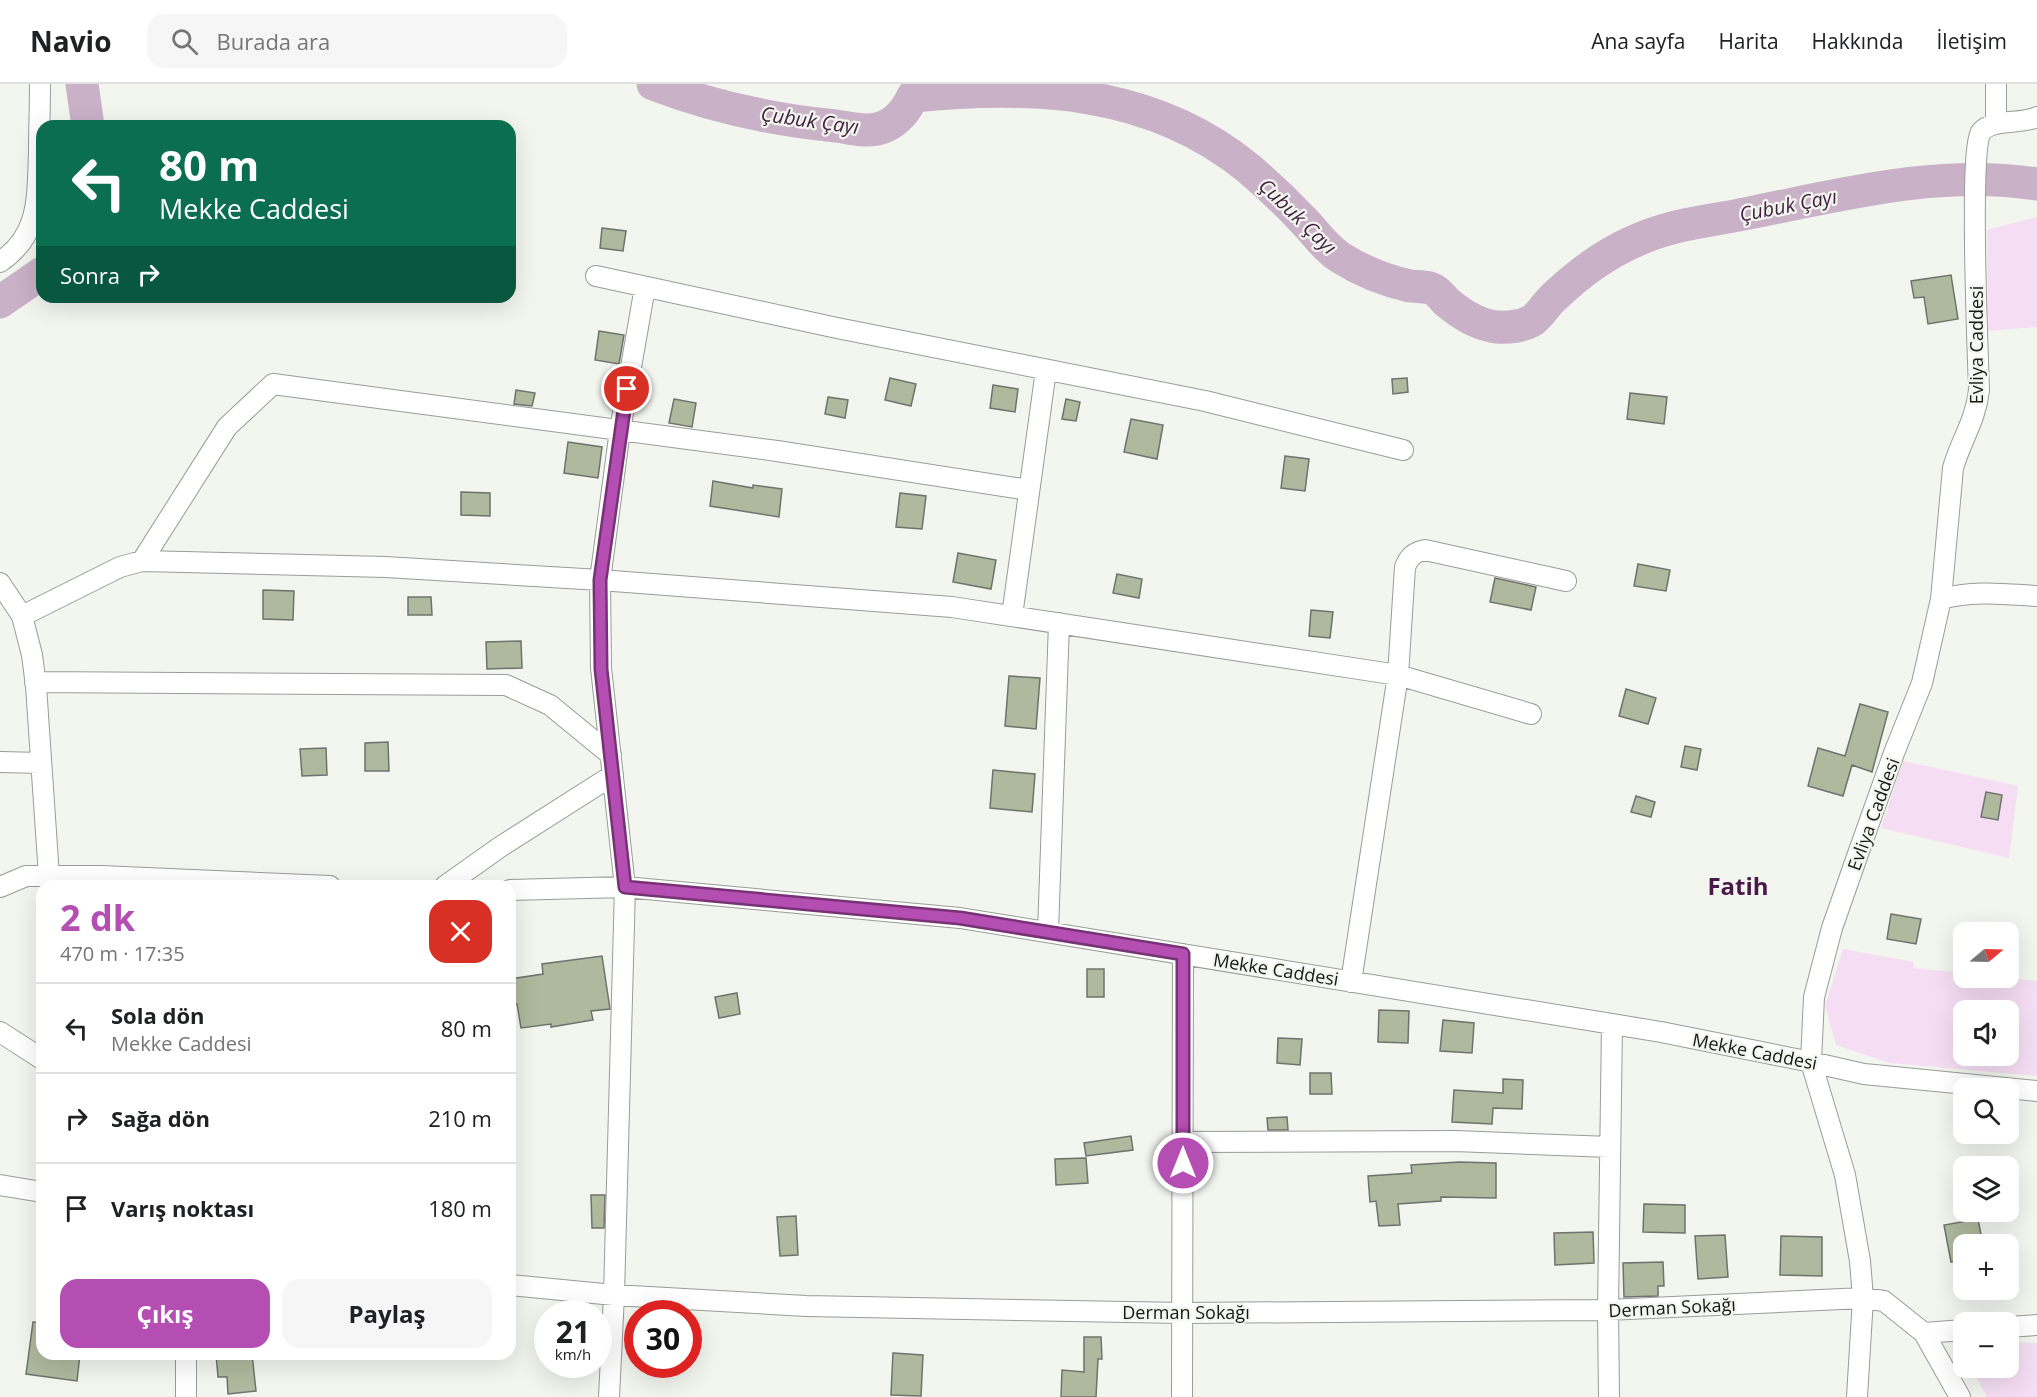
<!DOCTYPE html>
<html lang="tr">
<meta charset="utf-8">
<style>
:root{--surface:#fff;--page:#f6f6f6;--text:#202124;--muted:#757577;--line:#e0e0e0;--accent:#b54eb2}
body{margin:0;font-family:"Open Sans",sans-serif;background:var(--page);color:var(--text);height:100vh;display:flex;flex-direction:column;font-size:22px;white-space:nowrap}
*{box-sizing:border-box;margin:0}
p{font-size:20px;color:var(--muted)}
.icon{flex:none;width:33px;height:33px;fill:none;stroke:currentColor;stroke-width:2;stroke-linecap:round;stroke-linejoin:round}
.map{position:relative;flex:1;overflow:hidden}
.details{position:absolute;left:36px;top:796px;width:480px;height:480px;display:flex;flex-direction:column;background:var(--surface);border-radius:18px;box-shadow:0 6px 24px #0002}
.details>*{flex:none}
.guide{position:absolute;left:36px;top:36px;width:480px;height:183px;border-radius:18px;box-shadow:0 6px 24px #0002;background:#0b6e4f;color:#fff;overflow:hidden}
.needle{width:39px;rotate:71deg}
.buttons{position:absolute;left:1953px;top:838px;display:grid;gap:12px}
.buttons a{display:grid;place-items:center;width:66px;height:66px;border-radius:12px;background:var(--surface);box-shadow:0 6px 24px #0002;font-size:30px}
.speed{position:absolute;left:534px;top:1216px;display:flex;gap:12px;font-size:30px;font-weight:700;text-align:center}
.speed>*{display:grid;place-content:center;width:78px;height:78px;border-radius:50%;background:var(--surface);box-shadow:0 6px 24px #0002;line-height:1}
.speed small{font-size:15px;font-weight:400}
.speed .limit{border:9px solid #d22;background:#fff;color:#111}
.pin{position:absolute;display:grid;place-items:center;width:51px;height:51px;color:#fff;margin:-26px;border:3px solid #fff;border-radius:50%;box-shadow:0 2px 6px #0007}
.me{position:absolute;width:66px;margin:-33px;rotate:0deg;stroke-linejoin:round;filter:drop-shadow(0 0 4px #0008)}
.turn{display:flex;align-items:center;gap:21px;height:126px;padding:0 24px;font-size:27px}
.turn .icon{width:78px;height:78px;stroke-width:2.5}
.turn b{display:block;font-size:42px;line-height:51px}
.then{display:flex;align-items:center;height:57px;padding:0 24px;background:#0003;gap:12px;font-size:22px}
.round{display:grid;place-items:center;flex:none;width:63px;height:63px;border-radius:18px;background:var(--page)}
.overview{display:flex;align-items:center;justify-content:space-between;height:102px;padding:0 24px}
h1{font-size:36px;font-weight:700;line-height:45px;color:var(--accent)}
.button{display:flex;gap:12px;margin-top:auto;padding:12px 24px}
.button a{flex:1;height:69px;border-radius:18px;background:var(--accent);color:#fff;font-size:24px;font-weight:700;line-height:69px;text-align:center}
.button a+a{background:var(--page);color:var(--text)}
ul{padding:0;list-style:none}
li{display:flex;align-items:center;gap:18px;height:90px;padding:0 24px;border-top:2px solid var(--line)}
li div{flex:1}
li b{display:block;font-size:22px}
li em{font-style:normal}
header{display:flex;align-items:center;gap:36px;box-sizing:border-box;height:84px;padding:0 30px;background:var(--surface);border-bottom:2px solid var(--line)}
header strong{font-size:28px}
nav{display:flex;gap:33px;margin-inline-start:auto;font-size:21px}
.search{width:420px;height:54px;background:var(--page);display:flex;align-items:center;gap:15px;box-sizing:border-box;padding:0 21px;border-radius:18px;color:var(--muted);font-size:22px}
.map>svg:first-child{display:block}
.green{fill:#f5def3;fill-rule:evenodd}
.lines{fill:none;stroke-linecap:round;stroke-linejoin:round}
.river{stroke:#c9b1c7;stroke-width:33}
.building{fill:#aeb99d;stroke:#70726e;stroke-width:1.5}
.minor-casing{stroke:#999c97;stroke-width:22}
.minor{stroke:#fff;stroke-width:20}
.route-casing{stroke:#763374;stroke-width:15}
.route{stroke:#b54eb2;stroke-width:10}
.labels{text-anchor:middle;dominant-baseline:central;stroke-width:4.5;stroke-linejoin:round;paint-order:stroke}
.street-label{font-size:18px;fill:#171716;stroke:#f3f5ef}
.water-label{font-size:20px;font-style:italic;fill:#3f1e3e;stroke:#f3f5ef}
.district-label{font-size:24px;font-weight:bold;fill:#4a1949;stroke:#f3f5ef}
</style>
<header>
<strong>Navio</strong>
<div class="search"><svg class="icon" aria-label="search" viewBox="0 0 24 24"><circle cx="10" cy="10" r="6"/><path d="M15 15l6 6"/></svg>Burada ara</div>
<nav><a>Ana sayfa</a><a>Harita</a><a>Hakkında</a><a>İletişim</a></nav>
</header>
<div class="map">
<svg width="2037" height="1313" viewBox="0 0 2037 1313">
<rect width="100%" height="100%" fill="#f3f5ef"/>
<path class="green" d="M 2037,133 L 2037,243 L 1988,247 L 1987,146 Z
M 1903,677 L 2018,702 L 2009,774 L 1881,744 Z
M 1843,865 L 1914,878 L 1913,884 L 1963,889 L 1964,894 L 2009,894 L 2037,897 L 2037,992 L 1890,979 L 1836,961 L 1825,922 ZM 1964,927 L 2008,927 L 2008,972 L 1964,972 Z
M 2009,1258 L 2037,1259 L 2037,1313 L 1987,1313 L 1972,1284 L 2008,1284 Z"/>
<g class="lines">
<path class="river" d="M 82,0 L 88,42
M 653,0 C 712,23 774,36 836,42 C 850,44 863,48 877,45 C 895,41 906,27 913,12 C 1031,0 1152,5 1248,84 C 1267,100 1285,117 1302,135 C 1316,149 1324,163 1341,174 C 1362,187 1386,197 1410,202 C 1417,203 1428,202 1434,206 C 1439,208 1443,215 1448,219 C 1461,230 1479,241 1497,243 C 1508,244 1524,242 1533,236 C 1541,230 1547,219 1554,213 C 1578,190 1605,170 1635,157 C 1674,139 1708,138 1749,129 C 1845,110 1939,85 2037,100
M 0,218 L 42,189"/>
</g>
<path class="building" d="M 602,144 L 626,147 L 623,167 L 600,164 Z
M 1951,191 L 1958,235 L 1928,240 L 1924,213 L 1914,214 L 1911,197 Z
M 599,247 L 624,251 L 619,280 L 595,276 Z
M 890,294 L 916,300 L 911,322 L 885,316 Z
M 1407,294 L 1408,308 L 1393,310 L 1392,295 Z
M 993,301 L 1018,305 L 1015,328 L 990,324 Z
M 516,306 L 535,309 L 532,322 L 514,320 Z
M 1630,309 L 1667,313 L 1664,340 L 1627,335 Z
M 828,313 L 848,316 L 845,334 L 825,330 Z
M 674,315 L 696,319 L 692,343 L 669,339 Z
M 1066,315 L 1080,318 L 1076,337 L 1062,335 Z
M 1131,335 L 1163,341 L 1157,375 L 1124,368 Z
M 568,358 L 602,363 L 598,394 L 564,389 Z
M 1285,372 L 1309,375 L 1305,407 L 1281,404 Z
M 713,397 L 753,404 L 753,401 L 782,405 L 779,433 L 710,422 Z
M 461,408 L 490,409 L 490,432 L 461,431 Z
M 900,409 L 926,412 L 922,445 L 896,443 Z
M 958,469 L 996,476 L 991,505 L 953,498 Z
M 1638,480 L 1670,486 L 1666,507 L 1634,502 Z
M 1117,490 L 1142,495 L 1139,514 L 1113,509 Z
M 1495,494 L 1536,503 L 1531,526 L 1490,518 Z
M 263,506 L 294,507 L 293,536 L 263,535 Z
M 408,513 L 431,513 L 432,531 L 408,531 Z
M 1311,526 L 1333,528 L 1330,554 L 1309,552 Z
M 521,557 L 522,584 L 487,585 L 486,558 Z
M 1009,592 L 1040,594 L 1036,645 L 1005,642 Z
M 1626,605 L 1656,614 L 1648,640 L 1619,632 Z
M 1860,620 L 1888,628 L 1872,688 L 1852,681 L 1843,712 L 1808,702 L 1818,664 L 1845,672 Z
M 388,658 L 389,687 L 365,687 L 365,659 Z
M 1685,662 L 1701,665 L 1697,686 L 1681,683 Z
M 326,664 L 327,691 L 302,692 L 300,665 Z
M 993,686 L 1035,690 L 1032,728 L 990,724 Z
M 1986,708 L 2002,711 L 1998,736 L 1981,733 Z
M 1636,712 L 1655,718 L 1651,733 L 1631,728 Z
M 1891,830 L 1921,835 L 1916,860 L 1887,855 Z
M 602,872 L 610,925 L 591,927 L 593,936 L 551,943 L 551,940 L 521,944 L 517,920 L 510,921 L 510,895 L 543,890 L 542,880 Z
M 1087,885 L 1104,885 L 1104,913 L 1087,913 Z
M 737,909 L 740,930 L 719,934 L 715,913 Z
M 1379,926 L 1409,927 L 1408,959 L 1378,958 Z
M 1443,936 L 1474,939 L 1472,969 L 1440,967 Z
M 1278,954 L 1302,955 L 1300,981 L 1277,979 Z
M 1310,989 L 1331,989 L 1332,1010 L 1310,1010 Z
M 1503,995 L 1523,996 L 1522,1025 L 1493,1024 L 1492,1040 L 1452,1038 L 1454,1006 L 1503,1009 Z
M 1287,1033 L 1288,1046 L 1268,1046 L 1267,1034 Z
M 1131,1052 L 1133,1066 L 1086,1072 L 1084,1059 Z
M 1086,1074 L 1088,1099 L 1056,1101 L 1055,1075 Z
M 1459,1078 L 1496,1079 L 1496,1114 L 1441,1113 L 1441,1117 L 1398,1120 L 1400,1141 L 1379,1142 L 1376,1117 L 1370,1118 L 1368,1092 L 1412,1089 L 1411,1081 Z
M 591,1111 L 605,1111 L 604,1144 L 592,1144 Z
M 1644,1120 L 1685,1121 L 1685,1149 L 1643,1148 Z
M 796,1132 L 798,1171 L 780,1172 L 777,1133 Z
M 1978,1135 L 1983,1161 L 1964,1161 L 1964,1175 L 1951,1178 L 1944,1141 Z
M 1593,1148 L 1594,1179 L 1555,1181 L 1554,1149 Z
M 1725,1151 L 1728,1193 L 1698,1195 L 1695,1152 Z
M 1781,1152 L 1822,1153 L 1822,1192 L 1780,1191 Z
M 1663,1178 L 1664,1202 L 1658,1202 L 1658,1212 L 1624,1213 L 1623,1179 Z
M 33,1238 L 42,1239 L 42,1270 L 80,1270 L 77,1297 L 26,1290 Z
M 1084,1253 L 1101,1253 L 1102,1275 L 1098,1275 L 1096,1313 L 1061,1313 L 1062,1286 L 1084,1288 Z
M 893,1269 L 923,1271 L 921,1312 L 891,1311 Z
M 216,1270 L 252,1270 L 256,1307 L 228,1310 L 227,1293 L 218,1293 Z"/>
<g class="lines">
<g class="minor-casing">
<path id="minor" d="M 1996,0 L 1996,40
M 0,178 C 40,151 37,114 39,70 C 39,47 40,23 40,0
M 596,192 L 837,244 L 1205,317 L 1403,366
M 142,477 L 227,343 L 273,300 L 777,367 L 1029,406
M 0,499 L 22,532 L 32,571 L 36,602 L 49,792
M 1941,515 C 1974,506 2004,510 2037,512
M 22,532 L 120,483 L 142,477 L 386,483 L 600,496 L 952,523 L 1398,591 L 1531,630
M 1012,532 L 1046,286
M 35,598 L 506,601 L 550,621 L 611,671
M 0,678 L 41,679
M 445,802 L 500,763 L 613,691
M 0,803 L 26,792 L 101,792 L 330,802
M 510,806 L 625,803 L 960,834 L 1661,948 L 1811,978 L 1864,990 L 2037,1007
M 1048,848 L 1059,539
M 1351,898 L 1398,591 L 1405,483 C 1409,473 1414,468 1425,466 L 1566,497
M 0,948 L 42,975
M 1183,1058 L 1455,1057 L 1610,1063
M 0,1101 L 42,1108
M 510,1201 L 614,1211 L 806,1222 L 1183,1229 L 1608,1226 L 1863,1214 L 1857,1313
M 2008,1243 L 2037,1241
M 1924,1249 L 1964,1246
M 186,1313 L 186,1270
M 609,1313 L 614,1211 L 625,803 L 601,584 L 600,496 L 620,346 L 645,203
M 1182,1313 L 1183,870
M 1609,1313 L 1608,1226 L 1612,940
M 1960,1313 L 1924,1249 L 1884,1217 L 1863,1214 L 1860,1177 L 1845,1091 L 1811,978 L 1814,913 L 1832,844 L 1859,767 L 1894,669 L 1922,599 L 1941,515 L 1953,384 C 1961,356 1976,336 1979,306 C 1978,273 1969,62 1981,48 C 1993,34 2020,41 2037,33"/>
</g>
<use href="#minor" class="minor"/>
</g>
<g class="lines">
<g class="route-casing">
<path id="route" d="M 627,305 L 600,496 L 601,585 L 625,803 L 960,834 L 1183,870 L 1183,1079"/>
</g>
<use href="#route" class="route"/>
</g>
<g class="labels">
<g class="street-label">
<text transform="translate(1976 261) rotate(-90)">Evliya Caddesi</text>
<text transform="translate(1873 730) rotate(-70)">Evliya Caddesi</text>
<text transform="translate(1276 885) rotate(9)">Mekke Caddesi</text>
<text transform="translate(1755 967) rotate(11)">Mekke Caddesi</text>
<text transform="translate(1672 1223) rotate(-3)">Derman Sokağı</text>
<text x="1186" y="1228">Derman Sokağı</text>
</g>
<g class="water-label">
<text transform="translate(810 36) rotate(8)">Çubuk Çayı</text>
<text transform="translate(1788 121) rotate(-11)">Çubuk Çayı</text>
<text transform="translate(1298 132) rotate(44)">Çubuk Çayı</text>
</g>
<g class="district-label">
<text x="1738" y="801">Fatih</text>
</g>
</g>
</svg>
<div class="buttons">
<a><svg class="needle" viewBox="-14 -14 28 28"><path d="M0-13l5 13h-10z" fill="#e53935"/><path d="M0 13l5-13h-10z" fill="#757577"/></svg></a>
<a><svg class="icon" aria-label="sound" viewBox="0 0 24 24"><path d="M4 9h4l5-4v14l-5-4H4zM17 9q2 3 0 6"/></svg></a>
<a><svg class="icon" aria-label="search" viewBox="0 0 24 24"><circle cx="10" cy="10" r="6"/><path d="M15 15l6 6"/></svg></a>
<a><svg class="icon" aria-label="layers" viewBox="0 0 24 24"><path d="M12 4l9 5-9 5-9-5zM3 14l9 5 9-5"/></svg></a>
<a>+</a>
<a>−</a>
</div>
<div class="speed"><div>21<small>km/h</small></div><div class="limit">30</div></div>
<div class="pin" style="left:627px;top:305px;background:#d93025"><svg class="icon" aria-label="arrive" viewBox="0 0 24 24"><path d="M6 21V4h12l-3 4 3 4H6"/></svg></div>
<svg class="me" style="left:1183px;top:1079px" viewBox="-20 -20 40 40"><circle r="17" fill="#b54eb2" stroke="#fff" stroke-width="3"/><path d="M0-11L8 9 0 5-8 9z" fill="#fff"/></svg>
<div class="guide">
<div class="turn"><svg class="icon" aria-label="left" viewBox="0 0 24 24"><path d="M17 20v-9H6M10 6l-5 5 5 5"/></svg><div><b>80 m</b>Mekke Caddesi</div></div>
<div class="then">Sonra<svg class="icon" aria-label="right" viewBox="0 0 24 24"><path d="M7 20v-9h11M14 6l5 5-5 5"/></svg></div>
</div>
<section class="details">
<div class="overview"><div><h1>2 dk</h1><p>470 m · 17:35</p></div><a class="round" style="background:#d93025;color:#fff"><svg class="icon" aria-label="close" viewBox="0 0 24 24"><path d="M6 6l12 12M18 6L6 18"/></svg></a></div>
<ul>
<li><svg class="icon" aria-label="left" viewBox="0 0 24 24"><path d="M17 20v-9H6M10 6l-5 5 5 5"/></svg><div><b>Sola dön</b><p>Mekke Caddesi</p></div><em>80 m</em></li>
<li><svg class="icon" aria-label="right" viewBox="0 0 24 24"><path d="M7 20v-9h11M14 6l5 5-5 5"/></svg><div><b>Sağa dön</b></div><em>210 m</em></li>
<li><svg class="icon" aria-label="arrive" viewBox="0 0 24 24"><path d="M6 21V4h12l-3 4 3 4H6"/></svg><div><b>Varış noktası</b></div><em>180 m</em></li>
</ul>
<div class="button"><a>Çıkış</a><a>Paylaş</a></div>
</section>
</div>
